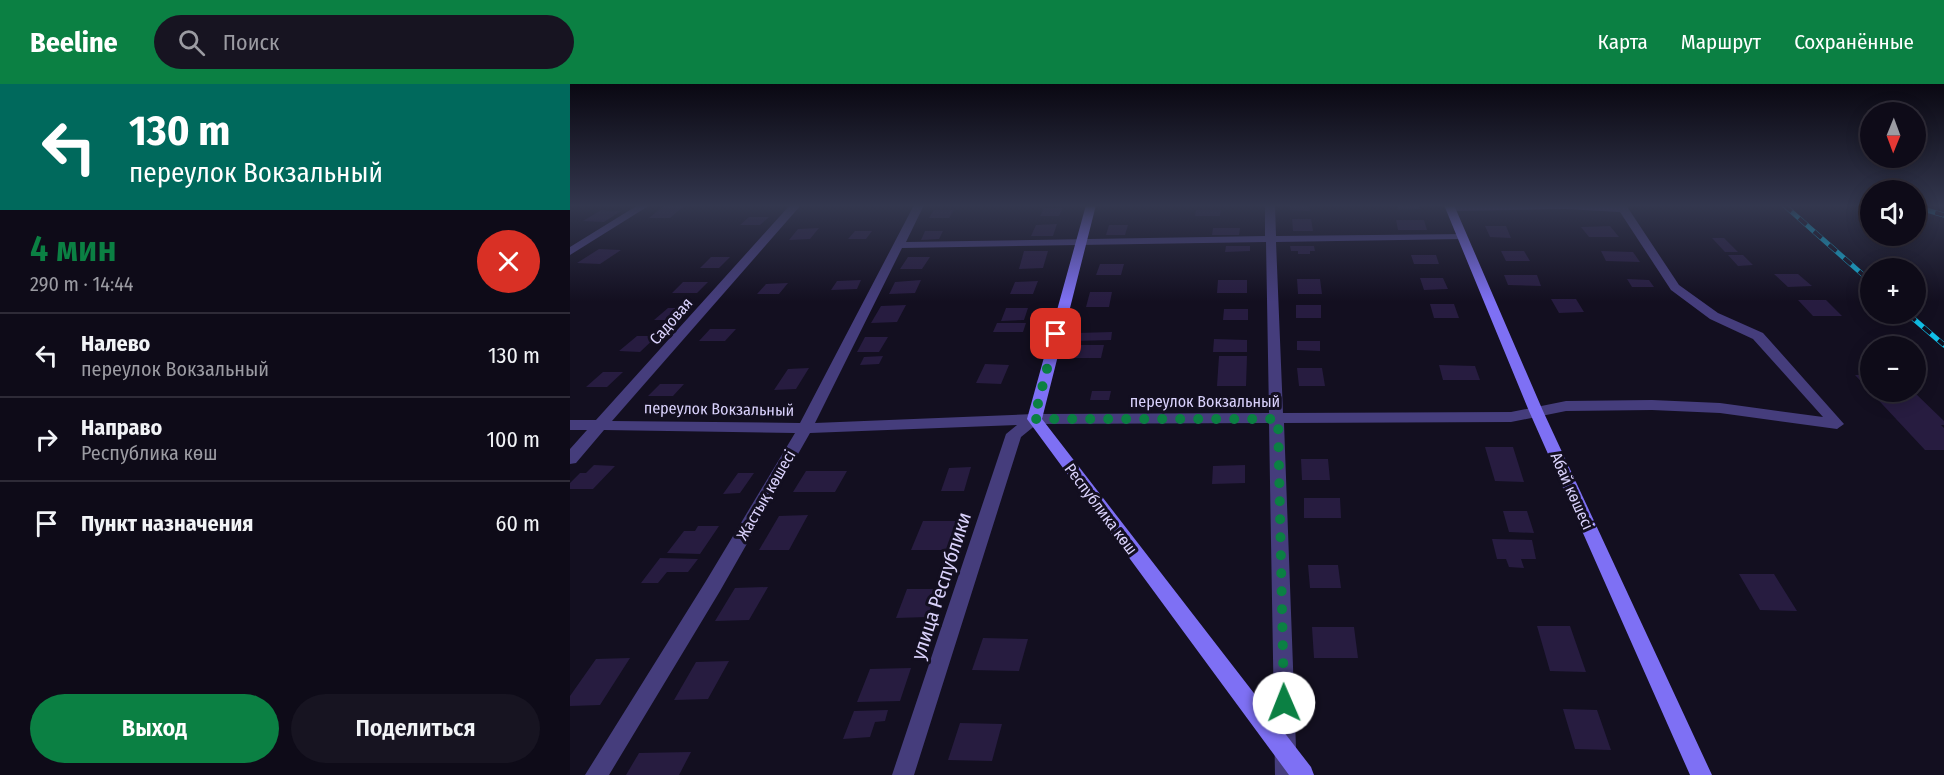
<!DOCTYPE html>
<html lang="ru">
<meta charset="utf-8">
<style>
:root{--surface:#0e0b18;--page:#171421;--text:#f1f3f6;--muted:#9b9ba2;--line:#2e2b37;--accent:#0b8043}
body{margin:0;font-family:"Fira Sans Condensed",sans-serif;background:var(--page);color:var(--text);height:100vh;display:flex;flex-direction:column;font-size:22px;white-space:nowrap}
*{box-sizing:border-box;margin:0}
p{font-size:20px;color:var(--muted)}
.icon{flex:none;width:33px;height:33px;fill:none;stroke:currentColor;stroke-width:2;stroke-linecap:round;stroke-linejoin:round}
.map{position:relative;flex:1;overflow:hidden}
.sheet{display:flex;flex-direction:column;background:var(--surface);width:570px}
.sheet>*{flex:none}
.guide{background:#00695c;color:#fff;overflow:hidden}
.needle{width:39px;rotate:181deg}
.fabs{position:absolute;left:1290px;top:18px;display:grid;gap:12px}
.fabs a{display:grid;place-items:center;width:66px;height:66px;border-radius:50%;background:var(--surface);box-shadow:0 3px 15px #0003,0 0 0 2px var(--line);font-size:30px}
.pin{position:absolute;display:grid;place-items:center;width:51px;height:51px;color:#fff;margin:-26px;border-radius:12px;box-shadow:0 3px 9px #0006}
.me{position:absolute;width:66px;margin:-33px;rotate:359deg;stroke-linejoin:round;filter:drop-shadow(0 0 4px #0008)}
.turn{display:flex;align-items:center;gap:21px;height:126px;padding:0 30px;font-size:27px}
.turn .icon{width:78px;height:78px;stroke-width:2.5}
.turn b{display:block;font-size:42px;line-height:51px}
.round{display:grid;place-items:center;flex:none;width:63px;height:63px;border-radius:32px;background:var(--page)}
.head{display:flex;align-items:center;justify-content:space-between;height:102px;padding:0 30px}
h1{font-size:36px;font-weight:600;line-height:45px;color:var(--accent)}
.action{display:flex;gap:12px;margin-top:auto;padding:12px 30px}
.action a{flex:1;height:69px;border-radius:36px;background:var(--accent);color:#fff;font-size:24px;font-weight:600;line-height:69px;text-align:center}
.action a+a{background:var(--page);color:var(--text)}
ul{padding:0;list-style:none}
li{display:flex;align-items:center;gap:18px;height:84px;padding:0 30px;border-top:2px solid var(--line)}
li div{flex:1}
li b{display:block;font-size:22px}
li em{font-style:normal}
header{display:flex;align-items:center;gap:36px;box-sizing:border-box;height:84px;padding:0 30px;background:var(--accent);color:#fff}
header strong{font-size:28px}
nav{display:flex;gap:33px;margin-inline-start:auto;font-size:21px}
.search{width:420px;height:54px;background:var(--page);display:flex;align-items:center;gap:15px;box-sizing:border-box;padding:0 21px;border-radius:33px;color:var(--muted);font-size:22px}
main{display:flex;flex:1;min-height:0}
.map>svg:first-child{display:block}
.building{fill:#271c40}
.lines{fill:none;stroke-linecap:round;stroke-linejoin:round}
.minor{fill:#453d7c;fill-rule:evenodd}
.secondary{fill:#7e70f4;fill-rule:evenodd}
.rail-casing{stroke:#11c0e8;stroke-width:5}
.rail{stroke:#130f20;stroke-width:4;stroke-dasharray:10;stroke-linecap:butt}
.route{stroke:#0b8043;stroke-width:10;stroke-dasharray:0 18}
.labels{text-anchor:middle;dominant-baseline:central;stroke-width:6;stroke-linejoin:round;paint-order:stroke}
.street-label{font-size:16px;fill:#dad2fc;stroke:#130f20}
.near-street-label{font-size:20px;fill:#dad2fc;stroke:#130f20}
</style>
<header>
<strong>Beeline</strong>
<div class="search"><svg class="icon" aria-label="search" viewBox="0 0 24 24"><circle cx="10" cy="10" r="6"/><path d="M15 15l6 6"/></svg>Поиск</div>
<nav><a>Карта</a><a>Маршрут</a><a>Сохранённые</a></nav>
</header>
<main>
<section class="sheet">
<div class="guide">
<div class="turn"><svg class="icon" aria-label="left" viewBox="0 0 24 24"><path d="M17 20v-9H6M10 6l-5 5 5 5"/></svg><div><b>130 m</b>переулок Вокзальный</div></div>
</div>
<div class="head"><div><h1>4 мин</h1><p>290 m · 14:44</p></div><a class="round" style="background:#d93025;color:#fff"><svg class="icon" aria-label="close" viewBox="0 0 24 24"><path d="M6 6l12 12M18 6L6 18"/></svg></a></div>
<ul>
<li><svg class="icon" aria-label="left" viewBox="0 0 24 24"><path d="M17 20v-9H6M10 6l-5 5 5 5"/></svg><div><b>Налево</b><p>переулок Вокзальный</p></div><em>130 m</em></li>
<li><svg class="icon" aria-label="right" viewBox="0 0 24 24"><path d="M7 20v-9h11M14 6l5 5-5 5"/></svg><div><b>Направо</b><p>Республика көш</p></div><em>100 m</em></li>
<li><svg class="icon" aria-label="arrive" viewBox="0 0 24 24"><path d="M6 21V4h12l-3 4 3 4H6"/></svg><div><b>Пункт назначения</b></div><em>60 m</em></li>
</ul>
<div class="action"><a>Выход</a><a>Поделиться</a></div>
</section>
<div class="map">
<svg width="1374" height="691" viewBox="0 0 1374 691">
<rect width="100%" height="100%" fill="#130f20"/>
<path class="building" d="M 720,121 L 739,121 L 740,127 L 720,126 Z
M 827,121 L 848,121 L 850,125 L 828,126 Z
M 94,122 L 114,122 L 100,134 L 79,134 Z
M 474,124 L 493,124 L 489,132 L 470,132 Z
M 31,126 L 51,127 L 34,138 L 13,137 Z
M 364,126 L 384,126 L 379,134 L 359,134 Z
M 626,126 L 651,126 L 650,132 L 625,132 Z
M 179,133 L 199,133 L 190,141 L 170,141 Z
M 722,135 L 741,135 L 743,147 L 723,147 Z
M 826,136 L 854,136 L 857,146 L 828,146 Z
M 487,140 L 483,152 L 461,152 L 466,141 Z
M 539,141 L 558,141 L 555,151 L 536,151 Z
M 915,142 L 936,142 L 941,154 L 920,153 Z
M 1040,142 L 1049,153 L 1019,153 L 1011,143 Z
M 249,144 L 240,155 L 219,156 L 228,145 Z
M 643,144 L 670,144 L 669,151 L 642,151 Z
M 285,147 L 302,147 L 296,155 L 278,155 Z
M 355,147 L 373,147 L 369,155 L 351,156 Z
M 1142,154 L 1154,154 L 1168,168 L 1155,168 Z
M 656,162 L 680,162 L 680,167 L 655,168 Z
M 720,162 L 744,162 L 745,167 L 740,167 L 740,170 L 728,170 L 728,167 L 721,167 Z
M 29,165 L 51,166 L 30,180 L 7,179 Z
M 454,167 L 478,167 L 473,184 L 449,185 Z
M 931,167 L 954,167 L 960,177 L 936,177 Z
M 1031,167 L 1063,168 L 1070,178 L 1036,177 Z
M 841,171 L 866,171 L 869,180 L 844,180 Z
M 1158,171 L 1173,171 L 1183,181 L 1168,182 Z
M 141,173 L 160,173 L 149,184 L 130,184 Z
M 338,173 L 360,173 L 352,185 L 330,185 Z
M 530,180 L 554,180 L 551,191 L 526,191 Z
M 1204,190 L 1228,190 L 1242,202 L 1218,203 Z
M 934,191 L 967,191 L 971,202 L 938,201 Z
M 850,194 L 873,194 L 878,205 L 854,206 Z
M 727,195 L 750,195 L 752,210 L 728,210 Z
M 1057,195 L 1079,196 L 1084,203 L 1062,203 Z
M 291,196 L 287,205 L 261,206 L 267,197 Z
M 351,196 L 345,209 L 319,210 L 325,198 Z
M 648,196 L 677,196 L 677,209 L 647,209 Z
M 468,197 L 463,210 L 440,210 L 445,198 Z
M 113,198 L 138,198 L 127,209 L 102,209 Z
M 218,199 L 209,210 L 187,210 L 196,200 Z
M 520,208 L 542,208 L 539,223 L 516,223 Z
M 981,215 L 1006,215 L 1014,228 L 989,229 Z
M 1228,216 L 1256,216 L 1272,232 L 1243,232 Z
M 860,220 L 884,220 L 889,234 L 864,234 Z
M 336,221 L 327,238 L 301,239 L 311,222 Z
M 726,221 L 751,221 L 751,234 L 726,234 Z
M 98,224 L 116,224 L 103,236 L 84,236 Z
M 436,224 L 458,224 L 454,236 L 431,237 Z
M 654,225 L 678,225 L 678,236 L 653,236 Z
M 427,239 L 456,239 L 453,248 L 423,248 Z
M 140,245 L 166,245 L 155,257 L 129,257 Z
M 542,248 L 541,256 L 505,257 L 507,249 Z
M 67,252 L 87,252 L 70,268 L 49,267 Z
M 295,253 L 318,253 L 309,268 L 287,268 Z
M 644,255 L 677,256 L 677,268 L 643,268 Z
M 727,257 L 750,257 L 750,267 L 727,266 Z
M 507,261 L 534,261 L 531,274 L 504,274 Z
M 313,272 L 309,280 L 290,281 L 294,273 Z
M 649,272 L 677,272 L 676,302 L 647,302 Z
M 415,280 L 439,281 L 431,300 L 406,299 Z
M 869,281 L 905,282 L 910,296 L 873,296 Z
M 239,284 L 226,305 L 204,306 L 218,285 Z
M 727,284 L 752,284 L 755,302 L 729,302 Z
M 33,288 L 53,288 L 37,303 L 16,303 Z
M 1285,291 L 1300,291 L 1300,308 L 1344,308 L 1374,337 L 1374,341 L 1371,341 L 1374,344 L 1374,366 L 1355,366 Z
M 90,300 L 114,300 L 103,312 L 78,312 Z
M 522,307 L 541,307 L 539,316 L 520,316 Z
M 915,363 L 943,363 L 954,398 L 925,397 Z
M 731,375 L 758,375 L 760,396 L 732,396 Z
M 24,381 L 45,382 L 23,405 L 0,405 L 0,399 L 10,389 L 16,389 Z
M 675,381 L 675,399 L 642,400 L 643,382 Z
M 401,383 L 394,407 L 371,407 L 379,384 Z
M 236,387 L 277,387 L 265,408 L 223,408 Z
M 168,389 L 184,389 L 170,409 L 153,410 Z
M 734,414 L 770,414 L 771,434 L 734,434 Z
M 933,427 L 957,427 L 964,449 L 939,448 Z
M 238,431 L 219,466 L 189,466 L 209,432 Z
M 353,437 L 387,437 L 376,466 L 341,466 Z
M 128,442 L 149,442 L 130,470 L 97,469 L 114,447 L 125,447 Z
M 922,455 L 962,456 L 966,475 L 951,475 L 954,484 L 939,483 L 936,475 L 927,475 Z
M 90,474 L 128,475 L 118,488 L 97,488 L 88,499 L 71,499 Z
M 738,481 L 768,481 L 771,504 L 740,504 Z
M 1169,490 L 1204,490 L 1227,527 L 1190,526 Z
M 198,503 L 179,536 L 145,537 L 165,504 Z
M 337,505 L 368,505 L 357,533 L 326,534 Z
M 967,542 L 1000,542 L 1016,588 L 980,587 Z
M 742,543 L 784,543 L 788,574 L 744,574 Z
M 413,554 L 458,555 L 449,587 L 402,586 Z
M 60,574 L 30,621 L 0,622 L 0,612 L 26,575 Z
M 159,577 L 138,615 L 104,616 L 126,578 Z
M 341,584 L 330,617 L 287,618 L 300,585 Z
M 993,625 L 1027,626 L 1041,666 L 1005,665 Z
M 318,626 L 315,637 L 305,638 L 300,653 L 273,655 L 284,627 Z
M 390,639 L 432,640 L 422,677 L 378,676 Z
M 121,668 L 109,691 L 56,691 L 69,669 Z"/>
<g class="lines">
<path class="minor" d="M 68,121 L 80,121 L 0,171 L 0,163 Z
M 220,121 L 231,121 L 42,337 L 230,339 L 344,121 L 354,121 L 336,158 L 695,152 L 695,121 L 705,121 L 706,152 L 896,150 L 896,154 L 892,155 L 706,158 L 713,329 L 941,328 L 996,317 L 1082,316 L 1150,319 L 1253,333 L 1183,255 L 1140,235 L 1101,206 L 1050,128 L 995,125 L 881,127 L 876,124 L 883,121 L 1056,121 L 1109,201 L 1148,229 L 1193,249 L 1274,340 L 1267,345 L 1150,329 L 1082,326 L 996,327 L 941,338 L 714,339 L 727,691 L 705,691 L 699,339 L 467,340 L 451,353 L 344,691 L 322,691 L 436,350 L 447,341 L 240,349 L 150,507 L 39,691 L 15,691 L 136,497 L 225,349 L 34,346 L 6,379 L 0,380 L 0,365 L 17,346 L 0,346 L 0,336 L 26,336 ZM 696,158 L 699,329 L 464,330 L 245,339 L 332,164 Z"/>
<path class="secondary" d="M 516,121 L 526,121 L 472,335 L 741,683 L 744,691 L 719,691 L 457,335 Z
M 874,121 L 884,121 L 973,327 L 1142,691 L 1120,691 L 959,327 Z"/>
<g class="rail-casing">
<path id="rail" d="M 1214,121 L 1300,197
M 1346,123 L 1374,131
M 1338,230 L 1374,261"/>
</g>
<use href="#rail" class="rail"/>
</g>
<linearGradient id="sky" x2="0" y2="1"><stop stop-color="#0a0812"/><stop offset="0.56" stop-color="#33374e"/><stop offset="1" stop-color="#33374e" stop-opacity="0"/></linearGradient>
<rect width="1374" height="218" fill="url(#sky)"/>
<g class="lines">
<path class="route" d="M 486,250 L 464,335 L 708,335 L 714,619"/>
</g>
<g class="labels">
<g class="street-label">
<text transform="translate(101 237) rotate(-49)">Садовая</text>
<text x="635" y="317">переулок Вокзальный</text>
<text transform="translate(149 325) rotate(1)">переулок Вокзальный</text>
<text transform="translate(1002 407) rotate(66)">Абай көшесі</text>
<text transform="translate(196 411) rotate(-60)">Жастық көшесі</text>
<text transform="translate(531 425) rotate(53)">Республика көш</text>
</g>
<g class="near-street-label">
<text transform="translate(371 502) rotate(-72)">улица Республики</text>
</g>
</g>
</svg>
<div class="fabs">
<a><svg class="needle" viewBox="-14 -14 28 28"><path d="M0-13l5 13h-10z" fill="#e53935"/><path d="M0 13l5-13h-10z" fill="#9b9ba2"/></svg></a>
<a><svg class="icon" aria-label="sound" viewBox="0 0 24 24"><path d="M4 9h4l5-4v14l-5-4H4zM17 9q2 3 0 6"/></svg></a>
<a>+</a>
<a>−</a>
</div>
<div class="pin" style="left:486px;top:250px;background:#d93025"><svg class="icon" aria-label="arrive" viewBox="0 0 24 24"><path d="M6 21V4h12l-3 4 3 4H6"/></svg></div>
<svg class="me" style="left:714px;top:619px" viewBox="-20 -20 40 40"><circle r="19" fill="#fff"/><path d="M0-13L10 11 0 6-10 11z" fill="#0b8043"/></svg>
</div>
</main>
